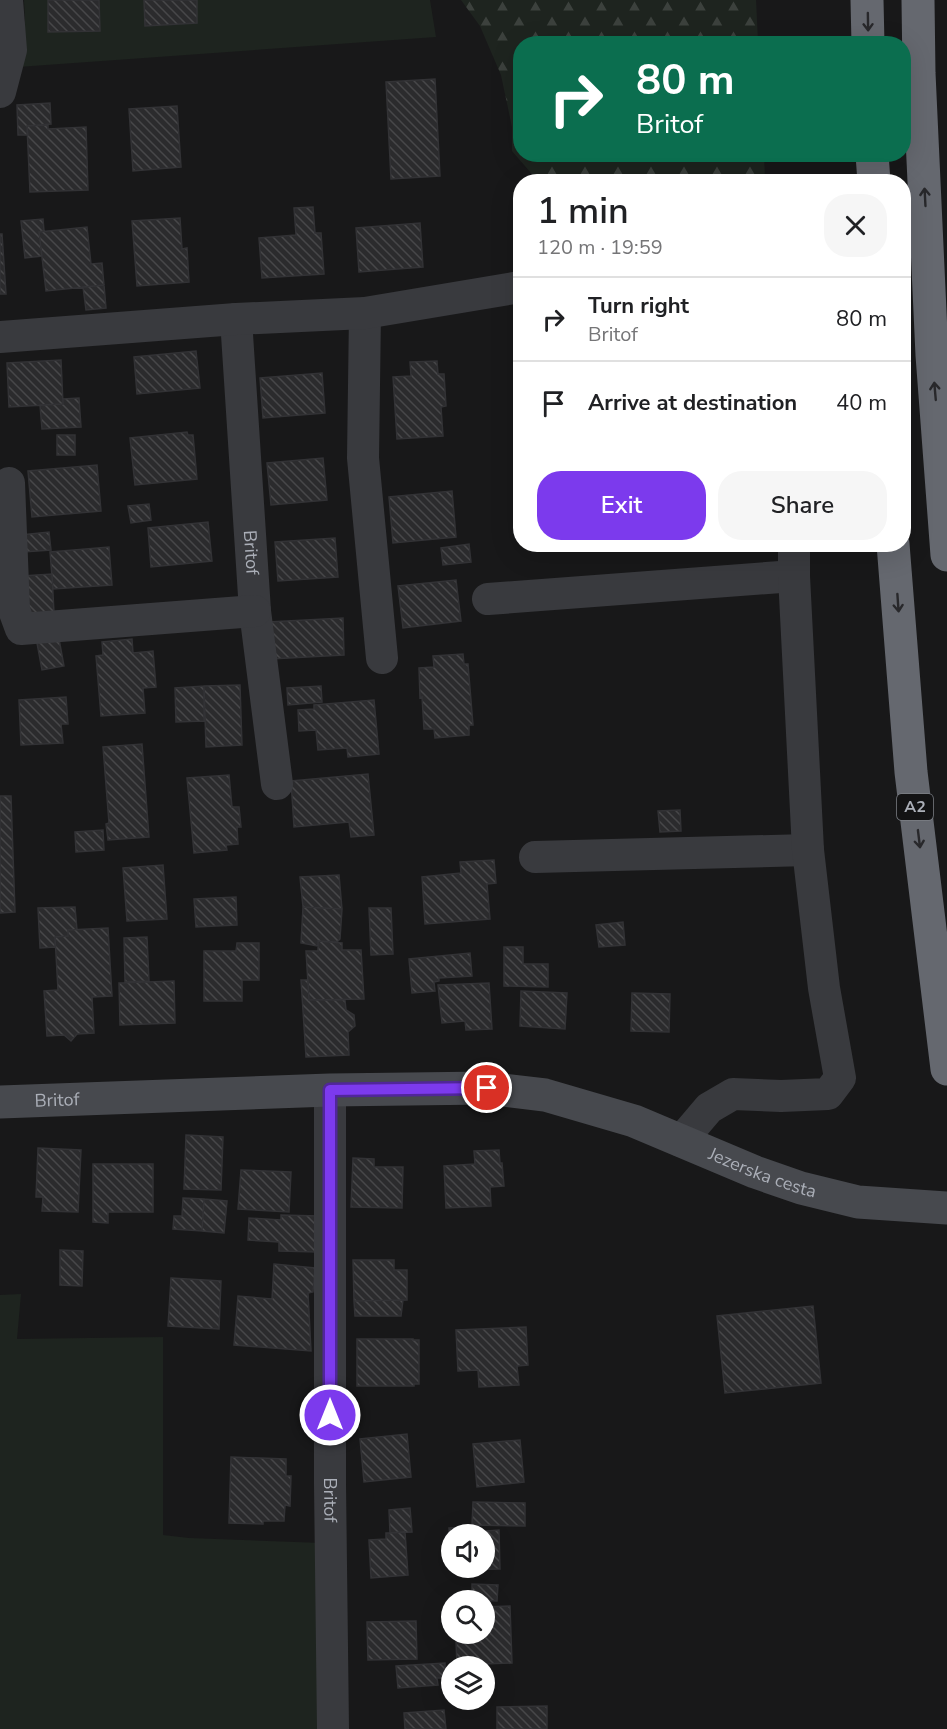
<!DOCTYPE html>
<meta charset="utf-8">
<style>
:root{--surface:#fff;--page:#f6f6f6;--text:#202124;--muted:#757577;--line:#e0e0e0;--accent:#7c3aed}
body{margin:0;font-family:"Nunito Sans",sans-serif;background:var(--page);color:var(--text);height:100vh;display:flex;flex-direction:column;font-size:22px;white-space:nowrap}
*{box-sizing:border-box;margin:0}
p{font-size:20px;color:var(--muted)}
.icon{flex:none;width:33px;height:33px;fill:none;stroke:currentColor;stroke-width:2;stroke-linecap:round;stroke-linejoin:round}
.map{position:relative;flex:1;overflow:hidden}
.panel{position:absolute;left:513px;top:174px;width:398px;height:378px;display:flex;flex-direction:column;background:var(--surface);border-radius:24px;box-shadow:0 6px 24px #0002}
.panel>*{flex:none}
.banner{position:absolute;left:513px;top:36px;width:398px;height:126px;border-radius:24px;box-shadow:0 6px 24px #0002;background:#0b6e4f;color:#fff;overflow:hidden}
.buttons{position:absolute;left:441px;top:1524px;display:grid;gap:12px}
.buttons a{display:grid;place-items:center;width:54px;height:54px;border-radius:50%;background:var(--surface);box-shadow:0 6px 24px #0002;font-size:30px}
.pin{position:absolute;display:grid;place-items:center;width:51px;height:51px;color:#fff;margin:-26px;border:3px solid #fff;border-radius:50%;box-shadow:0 2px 6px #0007}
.me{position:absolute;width:66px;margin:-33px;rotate:0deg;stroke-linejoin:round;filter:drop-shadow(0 0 4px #0008)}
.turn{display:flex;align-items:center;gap:21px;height:126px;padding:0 24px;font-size:27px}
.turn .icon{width:78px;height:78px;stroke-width:2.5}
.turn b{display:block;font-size:42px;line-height:51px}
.round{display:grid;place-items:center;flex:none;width:63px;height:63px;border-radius:24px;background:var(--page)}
.summary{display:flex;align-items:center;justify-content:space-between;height:102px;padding:0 24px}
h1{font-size:36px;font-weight:600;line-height:45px}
.button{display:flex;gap:12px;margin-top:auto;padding:12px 24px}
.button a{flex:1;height:69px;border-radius:24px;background:var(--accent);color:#fff;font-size:24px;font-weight:600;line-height:69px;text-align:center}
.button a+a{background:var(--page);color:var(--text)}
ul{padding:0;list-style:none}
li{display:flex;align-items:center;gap:18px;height:84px;padding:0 24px;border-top:2px solid var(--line)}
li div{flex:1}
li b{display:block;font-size:22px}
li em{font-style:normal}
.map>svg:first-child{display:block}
.green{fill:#1e241f}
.forest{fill:url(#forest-firs)}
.building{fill:url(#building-back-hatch);stroke:#323235;stroke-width:1.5;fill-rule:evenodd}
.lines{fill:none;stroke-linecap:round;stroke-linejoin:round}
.street{stroke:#393a3e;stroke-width:32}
.secondary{stroke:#47494e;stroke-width:33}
.highway{stroke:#65686f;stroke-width:33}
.oneway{stroke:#28282b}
.route-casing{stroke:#51269a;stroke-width:15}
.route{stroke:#7c3aed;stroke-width:10}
.labels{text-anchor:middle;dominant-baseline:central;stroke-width:6;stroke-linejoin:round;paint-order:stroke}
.shield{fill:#131314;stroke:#7d8087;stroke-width:1.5}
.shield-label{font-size:16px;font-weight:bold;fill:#abafb8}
.street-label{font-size:18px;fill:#abafb8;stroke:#131314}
</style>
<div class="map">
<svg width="947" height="1729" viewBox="0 0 947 1729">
<defs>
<pattern id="forest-firs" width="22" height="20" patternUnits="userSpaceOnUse" patternTransform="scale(1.5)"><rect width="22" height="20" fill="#1e241f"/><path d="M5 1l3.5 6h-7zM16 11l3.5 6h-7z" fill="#3c413d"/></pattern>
<pattern id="building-back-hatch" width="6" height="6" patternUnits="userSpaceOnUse" patternTransform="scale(1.5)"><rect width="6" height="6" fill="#2b2b2d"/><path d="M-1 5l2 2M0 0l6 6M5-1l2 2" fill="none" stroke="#474749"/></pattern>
</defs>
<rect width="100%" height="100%" fill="#181819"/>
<path class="green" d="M 24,0 L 430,0 L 436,37 L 18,67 L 25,19 Z
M 21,1294 L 17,1339 L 163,1337 L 163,1535 L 189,1538 L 322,1543 L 334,1729 L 0,1729 L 0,1295 Z"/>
<path class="forest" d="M 461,0 L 756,0 L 758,43 L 520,44 L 520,154 L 764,155 L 765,181 L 538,181 L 512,151 L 512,127 L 501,75 L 480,26 Z"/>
<path class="building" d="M 48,0 L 99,0 L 100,31 L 48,32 Z
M 144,0 L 197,0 L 197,23 L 145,26 Z
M 435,79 L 440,176 L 391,179 L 386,82 Z
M 50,103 L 51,124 L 27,126 L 28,135 L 18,135 L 17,105 Z
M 177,106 L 181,167 L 133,171 L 129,109 Z
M 48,125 L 48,129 L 86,127 L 88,190 L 30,192 L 27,126 Z
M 313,207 L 315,233 L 321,233 L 324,274 L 262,278 L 259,238 L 296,235 L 294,208 Z
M 180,218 L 182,249 L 187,248 L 189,282 L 137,286 L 132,221 Z
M 43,219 L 44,231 L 39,232 L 42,256 L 25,258 L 21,221 Z
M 420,223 L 423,267 L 359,272 L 356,228 Z
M 87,227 L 91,264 L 102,263 L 104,285 L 46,291 L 39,232 Z
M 0,234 L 2,234 L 6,294 L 0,294 Z
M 104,285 L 106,308 L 86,310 L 83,287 Z
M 196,351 L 200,388 L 137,394 L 134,357 Z
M 61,360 L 63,404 L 9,407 L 7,363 Z
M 437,361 L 438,374 L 444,374 L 446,406 L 441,407 L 443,436 L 397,439 L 393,377 L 411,376 L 410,362 Z
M 322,373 L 325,413 L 263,418 L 260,378 Z
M 79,398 L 81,427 L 42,429 L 40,405 L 63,404 L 63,399 Z
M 187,432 L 188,435 L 193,435 L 197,479 L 135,485 L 130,438 Z
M 57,435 L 75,435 L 75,455 L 57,455 Z
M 323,458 L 327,500 L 271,505 L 267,463 Z
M 97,465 L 101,511 L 32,517 L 28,471 Z
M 452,491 L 456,537 L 393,543 L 389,497 Z
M 149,504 L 151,520 L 131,523 L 128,506 Z
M 208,522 L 212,561 L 151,567 L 148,528 Z
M 49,532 L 51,550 L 23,552 L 21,535 Z
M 335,538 L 338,577 L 278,581 L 275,542 Z
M 469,544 L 471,562 L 443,565 L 441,548 Z
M 109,547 L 112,585 L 53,589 L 50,552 Z
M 52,574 L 54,613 L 24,615 L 22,576 Z
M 456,580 L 461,621 L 403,628 L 398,586 Z
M 343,618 L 344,655 L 271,659 L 268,622 Z
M 59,639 L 64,666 L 42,670 L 37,643 Z
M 132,639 L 133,653 L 153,651 L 156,687 L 143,688 L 145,713 L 101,716 L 96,656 L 103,655 L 102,642 Z
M 463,654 L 464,664 L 468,664 L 473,725 L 469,725 L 469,735 L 435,738 L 434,729 L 424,729 L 422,697 L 420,698 L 419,668 L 434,667 L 433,656 Z
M 240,685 L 242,745 L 206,747 L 204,686 Z
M 204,686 L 204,721 L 176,722 L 175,688 Z
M 321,686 L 322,702 L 288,705 L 287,688 Z
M 66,697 L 68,724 L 61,724 L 63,743 L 21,745 L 19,700 Z
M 374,700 L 379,754 L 348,757 L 347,748 L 318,750 L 316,730 L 299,731 L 298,710 L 314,709 L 314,705 Z
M 142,744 L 149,837 L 108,840 L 106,824 L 109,823 L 103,747 Z
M 368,774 L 374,835 L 351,837 L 349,822 L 294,827 L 291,781 Z
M 229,775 L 232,807 L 239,807 L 241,827 L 237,827 L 238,844 L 226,845 L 227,850 L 194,853 L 187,778 Z
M 0,796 L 11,796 L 15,912 L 0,913 Z
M 680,810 L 681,831 L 660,832 L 658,811 Z
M 103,830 L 104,850 L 76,852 L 75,832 Z
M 494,860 L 496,883 L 487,884 L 490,919 L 425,924 L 422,877 L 461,873 L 460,862 Z
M 163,865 L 167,919 L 127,921 L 123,868 Z
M 339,875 L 342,909 L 303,907 L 300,877 Z
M 236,897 L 237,925 L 196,927 L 194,899 Z
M 75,907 L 77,930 L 68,930 L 68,936 L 55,937 L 55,947 L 40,948 L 38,908 Z
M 303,907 L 342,909 L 340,939 L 337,942 L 318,941 L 318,946 L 301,943 Z
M 369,908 L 391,908 L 393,954 L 371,955 Z
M 623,922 L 625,945 L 599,947 L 596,925 Z
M 108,928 L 112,996 L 92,997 L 94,1033 L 77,1034 L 71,1041 L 64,1035 L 47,1036 L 44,991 L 58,990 L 55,937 L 68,936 L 68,930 Z
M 147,937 L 149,981 L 125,982 L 124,938 Z
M 318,941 L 342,943 L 342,950 L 361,950 L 364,999 L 309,1000 L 306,951 L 318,951 Z
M 237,943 L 259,943 L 259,980 L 242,980 L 242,1001 L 204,1001 L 204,951 L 236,951 Z
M 504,947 L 523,947 L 523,964 L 548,964 L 548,987 L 504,986 Z
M 470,953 L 472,976 L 439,978 L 439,981 L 434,982 L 435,991 L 412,993 L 409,959 Z
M 301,980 L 308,980 L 309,1000 L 345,1000 L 346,1010 L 354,1015 L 355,1026 L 348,1032 L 349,1055 L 306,1057 Z
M 174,981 L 175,1023 L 120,1025 L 119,983 Z
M 489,983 L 492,1029 L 466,1030 L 465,1021 L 442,1023 L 438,985 Z
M 521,991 L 567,993 L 565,1029 L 520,1026 Z
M 632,993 L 670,994 L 669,1032 L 631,1031 Z
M 186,1135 L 223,1137 L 221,1190 L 184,1189 Z
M 38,1148 L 81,1150 L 78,1212 L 42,1211 L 43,1197 L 36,1197 Z
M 499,1150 L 500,1163 L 502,1163 L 504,1186 L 490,1187 L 491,1206 L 446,1208 L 444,1166 L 475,1164 L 474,1151 Z
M 353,1158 L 374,1159 L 374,1167 L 403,1167 L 402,1208 L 351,1207 Z
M 93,1164 L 153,1164 L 153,1212 L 108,1212 L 108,1223 L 93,1222 Z
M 241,1170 L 291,1172 L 289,1212 L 238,1209 Z
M 183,1198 L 204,1199 L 202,1231 L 173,1229 L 174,1216 L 182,1216 Z
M 204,1199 L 227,1201 L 224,1233 L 202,1231 Z
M 281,1215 L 318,1216 L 317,1252 L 279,1251 L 279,1242 L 248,1240 L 249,1218 L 281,1220 Z
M 60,1250 L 83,1251 L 82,1286 L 60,1285 Z
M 353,1260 L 394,1260 L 394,1270 L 407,1270 L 407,1300 L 354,1301 Z
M 274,1264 L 315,1268 L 313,1292 L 308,1293 L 311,1351 L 234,1345 L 238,1296 L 272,1299 Z
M 171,1278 L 221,1281 L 219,1329 L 168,1326 Z
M 403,1300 L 401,1316 L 355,1316 L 354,1301 Z
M 813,1306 L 821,1383 L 725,1393 L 717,1316 Z
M 526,1327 L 528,1365 L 517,1366 L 519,1385 L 479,1387 L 478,1370 L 458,1371 L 456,1330 Z
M 357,1339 L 413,1339 L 413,1340 L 419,1340 L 419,1384 L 414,1384 L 414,1386 L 357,1386 Z
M 407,1434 L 411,1477 L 364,1482 L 360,1439 Z
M 520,1440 L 524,1482 L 477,1487 L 473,1444 Z
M 231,1457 L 286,1459 L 286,1476 L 291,1476 L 290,1506 L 285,1505 L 284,1521 L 263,1521 L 263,1524 L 229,1523 Z
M 473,1502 L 525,1503 L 525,1526 L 472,1525 Z
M 410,1508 L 412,1532 L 390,1533 L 389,1510 Z
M 473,1527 L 473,1532 L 499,1530 L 500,1569 L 450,1570 L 449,1528 ZM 452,1534 L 484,1534 L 484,1568 L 452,1568 Z
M 405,1532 L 408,1575 L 371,1578 L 369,1540 L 386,1539 L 386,1533 Z
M 472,1584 L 498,1585 L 497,1601 L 472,1600 Z
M 510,1606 L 512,1663 L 457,1665 L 456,1642 L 461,1642 L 461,1634 L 484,1634 L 484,1607 Z
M 416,1621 L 417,1659 L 368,1660 L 367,1622 Z
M 445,1663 L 445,1678 L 437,1678 L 438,1685 L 398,1688 L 396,1666 Z
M 547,1706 L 547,1729 L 497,1729 L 497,1707 Z
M 444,1710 L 446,1729 L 405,1729 L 404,1713 Z"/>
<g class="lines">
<g class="street">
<path d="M 0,92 L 11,50 L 7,0"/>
<path d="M 365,313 L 363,458 L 382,658"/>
<path id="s1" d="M 236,319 L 255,611 L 277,784"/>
<path d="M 0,337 L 236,319 L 365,313 L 520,287"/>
<path d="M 9,483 L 14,610 L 21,629 L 255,611"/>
<path d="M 488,599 L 794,576"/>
<path d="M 535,857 L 808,850"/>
<path id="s2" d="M 330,1090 L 330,1484 L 333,1729"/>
<path d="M 681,1141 L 709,1108 L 733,1094 L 781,1096 L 828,1094 L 840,1078 L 824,988 L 808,850 L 794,576 L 794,544"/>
</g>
<path class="secondary" id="s3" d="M 0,1102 L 330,1090 L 487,1088 L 545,1095 L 634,1121 L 755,1172 L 801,1188 L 858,1202 L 947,1208"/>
<path class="highway" d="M 867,0 L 868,44
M 918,0 L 919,73 L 932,355 L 947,555
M 872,154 L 874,182
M 893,544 L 911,772 L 947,1069"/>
</g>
<defs><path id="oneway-shaft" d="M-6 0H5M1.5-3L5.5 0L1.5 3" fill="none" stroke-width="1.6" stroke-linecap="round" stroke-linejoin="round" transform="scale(1.5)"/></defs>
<g class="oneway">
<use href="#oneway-shaft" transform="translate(868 22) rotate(89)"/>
<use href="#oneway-shaft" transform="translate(925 197) rotate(-93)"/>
<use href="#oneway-shaft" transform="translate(935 391) rotate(-95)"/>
<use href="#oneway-shaft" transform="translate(898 603) rotate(86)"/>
<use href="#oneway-shaft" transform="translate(919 839) rotate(83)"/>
</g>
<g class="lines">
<g class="route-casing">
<path id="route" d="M 330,1415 L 330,1090 L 487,1088"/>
</g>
<use href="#route" class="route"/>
</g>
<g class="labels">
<rect class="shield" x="897" y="794" width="36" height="26" rx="4.5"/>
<g class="shield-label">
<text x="915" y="807">A2</text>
</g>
<g class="street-label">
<text stroke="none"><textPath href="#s1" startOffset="234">Britof</textPath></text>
<text stroke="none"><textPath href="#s3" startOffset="57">Britof</textPath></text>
<text stroke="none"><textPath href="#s3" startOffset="777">Jezerska cesta</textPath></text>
<text stroke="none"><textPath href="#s2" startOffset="410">Britof</textPath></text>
</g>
</g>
</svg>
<div class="buttons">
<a><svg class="icon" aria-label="sound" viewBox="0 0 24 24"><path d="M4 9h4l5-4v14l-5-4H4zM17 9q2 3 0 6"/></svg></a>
<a><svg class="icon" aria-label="search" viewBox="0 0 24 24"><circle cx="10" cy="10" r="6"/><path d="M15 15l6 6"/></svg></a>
<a><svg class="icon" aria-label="layers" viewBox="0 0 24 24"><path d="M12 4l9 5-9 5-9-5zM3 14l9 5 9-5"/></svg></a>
</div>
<div class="pin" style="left:487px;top:1088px;background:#d93025"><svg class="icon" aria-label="arrive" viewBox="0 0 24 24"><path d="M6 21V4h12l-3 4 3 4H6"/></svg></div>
<svg class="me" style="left:330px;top:1415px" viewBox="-20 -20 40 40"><circle r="17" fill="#7c3aed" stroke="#fff" stroke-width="3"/><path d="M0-11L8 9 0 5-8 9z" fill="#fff"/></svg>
<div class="banner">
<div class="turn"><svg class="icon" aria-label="right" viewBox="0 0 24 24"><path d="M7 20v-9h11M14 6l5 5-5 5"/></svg><div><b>80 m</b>Britof</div></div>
</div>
<section class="panel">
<div class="summary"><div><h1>1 min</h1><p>120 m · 19:59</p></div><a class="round"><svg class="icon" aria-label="close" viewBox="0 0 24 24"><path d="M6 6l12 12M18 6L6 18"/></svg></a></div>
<ul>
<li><svg class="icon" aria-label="right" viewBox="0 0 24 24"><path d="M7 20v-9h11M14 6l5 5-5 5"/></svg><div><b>Turn right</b><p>Britof</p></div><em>80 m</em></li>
<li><svg class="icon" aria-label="arrive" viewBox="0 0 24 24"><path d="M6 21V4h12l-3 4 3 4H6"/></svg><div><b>Arrive at destination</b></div><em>40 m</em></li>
</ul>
<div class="button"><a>Exit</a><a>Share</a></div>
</section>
</div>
